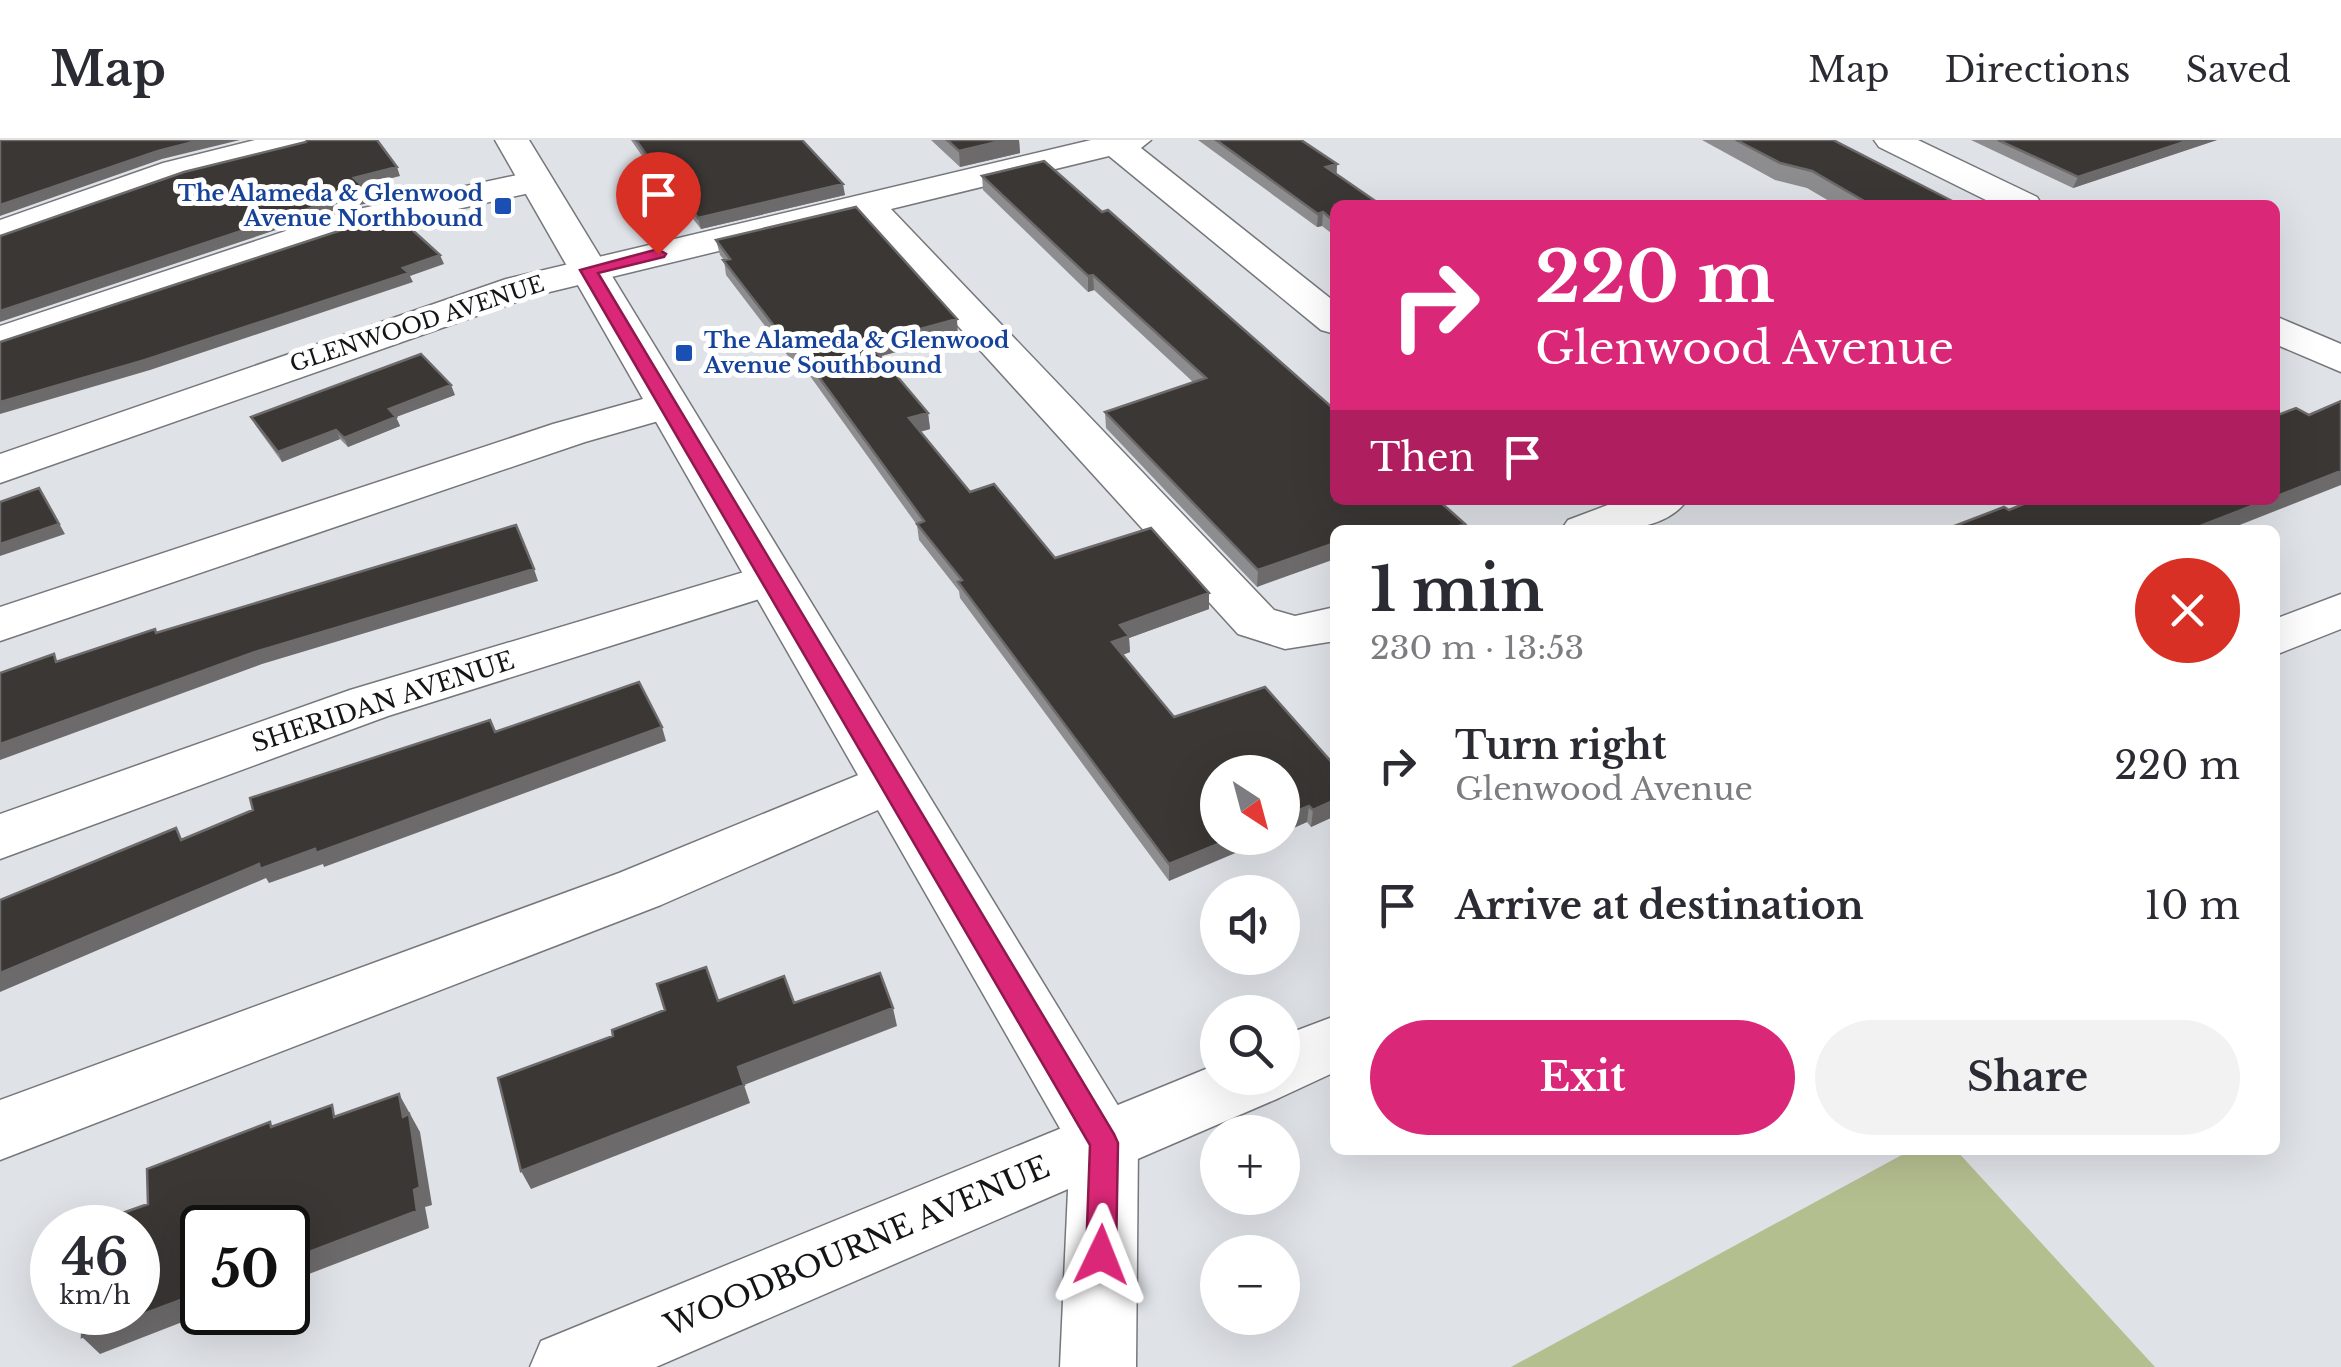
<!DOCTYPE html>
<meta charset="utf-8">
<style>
:root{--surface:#fff;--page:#f2f2f3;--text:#2b2b33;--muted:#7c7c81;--line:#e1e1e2;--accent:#db2777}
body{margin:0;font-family:"Libre Baskerville",serif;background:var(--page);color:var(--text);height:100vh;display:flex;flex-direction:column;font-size:38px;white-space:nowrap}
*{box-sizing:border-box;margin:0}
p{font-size:32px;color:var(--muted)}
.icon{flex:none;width:55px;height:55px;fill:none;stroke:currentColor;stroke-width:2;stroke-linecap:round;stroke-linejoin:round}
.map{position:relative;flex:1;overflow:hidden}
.drawer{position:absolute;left:1330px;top:385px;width:950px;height:630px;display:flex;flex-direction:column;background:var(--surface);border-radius:15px;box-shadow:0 10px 40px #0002}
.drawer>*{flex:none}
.hud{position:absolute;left:1330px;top:60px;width:950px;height:305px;border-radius:15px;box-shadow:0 10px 40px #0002;background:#db2777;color:#fff;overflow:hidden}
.needle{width:65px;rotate:144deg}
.fabs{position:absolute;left:1200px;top:615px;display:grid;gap:20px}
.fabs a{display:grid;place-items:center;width:100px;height:100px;border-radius:50%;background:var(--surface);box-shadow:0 10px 40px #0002;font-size:50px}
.speed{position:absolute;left:30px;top:1065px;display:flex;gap:20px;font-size:50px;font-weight:700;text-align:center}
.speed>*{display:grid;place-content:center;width:130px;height:130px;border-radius:50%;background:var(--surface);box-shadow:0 10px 40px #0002;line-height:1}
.speed small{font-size:25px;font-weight:400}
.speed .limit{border:5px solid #111;border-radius:15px;background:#fff;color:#111}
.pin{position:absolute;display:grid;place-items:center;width:85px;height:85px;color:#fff;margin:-102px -42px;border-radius:50% 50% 50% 0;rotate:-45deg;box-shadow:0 0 10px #0007}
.pin .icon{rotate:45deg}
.me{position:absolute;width:110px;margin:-55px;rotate:2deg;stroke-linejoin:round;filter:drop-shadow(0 0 8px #0008)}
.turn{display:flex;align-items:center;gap:35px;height:210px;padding:0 40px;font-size:45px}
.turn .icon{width:130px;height:130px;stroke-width:2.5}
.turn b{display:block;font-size:70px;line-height:85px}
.then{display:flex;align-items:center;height:95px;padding:0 40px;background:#0003;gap:20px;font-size:38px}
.round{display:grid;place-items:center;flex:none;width:105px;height:105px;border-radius:52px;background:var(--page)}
.overview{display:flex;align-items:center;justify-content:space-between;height:170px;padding:0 40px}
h1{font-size:60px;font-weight:700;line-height:75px}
.cta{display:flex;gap:20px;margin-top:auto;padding:20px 40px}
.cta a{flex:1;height:115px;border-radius:60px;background:var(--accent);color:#fff;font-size:40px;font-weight:700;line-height:115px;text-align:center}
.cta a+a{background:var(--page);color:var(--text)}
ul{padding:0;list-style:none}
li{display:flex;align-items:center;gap:30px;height:140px;padding:0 40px}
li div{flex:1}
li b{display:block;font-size:38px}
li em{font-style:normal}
header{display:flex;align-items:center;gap:60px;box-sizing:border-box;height:140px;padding:0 50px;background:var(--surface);border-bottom:2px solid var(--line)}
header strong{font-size:48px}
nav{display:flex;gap:55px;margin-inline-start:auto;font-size:35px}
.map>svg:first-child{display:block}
.green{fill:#b4bf90}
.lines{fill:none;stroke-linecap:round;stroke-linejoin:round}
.minor-casing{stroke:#75777b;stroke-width:3}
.major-casing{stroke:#75777b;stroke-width:3}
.minor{fill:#fff;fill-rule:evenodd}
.major{fill:#fff;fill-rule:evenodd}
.wall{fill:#8d8c8e}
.shaded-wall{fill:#6c6a6a}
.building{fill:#3b3735;stroke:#6c6a6a;stroke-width:2.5}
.route{fill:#db2777;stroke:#8e194d;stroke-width:2.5}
.transit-dot{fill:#1a4fb4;stroke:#fff;stroke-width:4}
.labels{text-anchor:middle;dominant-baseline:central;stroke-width:10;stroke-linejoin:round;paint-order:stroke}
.far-transit-label{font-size:22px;font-weight:bold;fill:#164399;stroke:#fff;text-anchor:end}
.far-street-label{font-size:22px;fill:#141517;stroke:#fff}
.street-label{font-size:25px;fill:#141517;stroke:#fff}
.near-street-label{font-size:30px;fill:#141517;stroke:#fff}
</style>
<header>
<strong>Map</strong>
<nav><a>Map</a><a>Directions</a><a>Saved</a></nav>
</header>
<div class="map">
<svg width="2341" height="1227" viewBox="0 0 2341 1227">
<rect width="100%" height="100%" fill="#dfe2e7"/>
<path class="green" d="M 1911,1010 L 1956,1010 L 2155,1227 L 1511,1227 Z"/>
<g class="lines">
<g class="minor-casing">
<path id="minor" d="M 255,0 L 314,0 L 309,7 L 187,37 L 0,103 L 0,80 L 163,23 Z
M 1091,0 L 1151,0 L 1141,8 L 1335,162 L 1335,194 L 1321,190 L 1109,16 L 891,69 L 1274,470 L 1295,476 L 1335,467 L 1335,501 L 1285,509 L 1238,494 L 859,77 L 533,156 L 0,343 L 0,314 L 506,139 Z
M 1874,0 L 1918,0 L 2037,57 L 2042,65 L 1996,65 L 1879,7 Z
M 536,31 L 548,35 L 554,42 L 548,49 L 362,90 L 0,211 L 0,186 L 340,73 Z
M 2275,176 L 2341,204 L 2341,232 L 2275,204 Z
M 668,252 L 683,256 L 689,265 L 683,274 L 585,302 L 0,501 L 0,467 L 553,284 Z
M 1621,360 L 1687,360 C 1662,396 1600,390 1561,390 L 1568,380 Z
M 771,424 L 788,428 L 795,439 L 788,450 L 388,576 L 0,719 L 0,674 L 350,550 Z
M 2341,454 L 2341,489 L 2275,515 L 2275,479 Z
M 890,622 L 910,628 L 918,642 L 910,656 L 661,765 L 0,1020 L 0,960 L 619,733 Z
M 1335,876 L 1335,932 L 1279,958 L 656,1227 L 530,1227 L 541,1201 L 1218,924 L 1218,938 L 1282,938 L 1282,896 Z"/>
</g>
<g class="major-casing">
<path id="major" d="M 495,0 L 529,0 L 1128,982 L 1138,1003 L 1136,1227 L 1060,1227 L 1070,1006 Z"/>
</g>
<use href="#minor" class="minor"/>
<use href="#major" class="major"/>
</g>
<path class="wall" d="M 631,0 L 802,0 L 845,55 L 701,89 L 683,66 L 678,67 Z
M 931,0 L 1019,0 L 1020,13 L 960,27 Z
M 1198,0 L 1301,0 L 1337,24 L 1335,96 L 1322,86 L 1317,87 Z
M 1702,0 L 1833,0 L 1960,65 L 1836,65 L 1807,48 L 1775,40 Z
M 1971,0 L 2217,0 L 2073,48 Z
M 1044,21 L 1335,390 L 1257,447 L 1106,288 L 1105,272 L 1193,242 L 1094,150 L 1088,152 L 983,50 L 982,36 Z
M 716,100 L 958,195 L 880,216 L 928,273 L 930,289 L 920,292 L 970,352 L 1055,418 L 1209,469 L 1129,498 L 1130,512 L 1123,515 L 1174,577 L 1335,626 L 1335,676 L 1311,687 L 1307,682 L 1282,693 L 1282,632 L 1169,741 L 960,458 L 959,451 L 919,400 L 917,385 L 805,229 L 791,220 L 726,135 L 724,120 L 720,115 Z
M 455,255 L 396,277 L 400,286 L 348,307 L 340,299 L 282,322 L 256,286 L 251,277 Z"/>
<path class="shaded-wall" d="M 201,0 L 240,0 L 162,19 L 0,76 L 0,65 L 158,11 Z
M 1005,0 L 1019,0 L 1020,13 L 960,27 L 959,11 Z
M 2190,0 L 2217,0 L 2073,48 L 2078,37 Z
M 1337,24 L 1336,38 L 1326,27 Z
M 397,27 L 400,36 L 357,47 L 354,38 Z
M 843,44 L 845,55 L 701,89 L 698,78 Z
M 370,53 L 374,62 L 339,69 L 0,182 L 0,171 L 335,60 Z
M 681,54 L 683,66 L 678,67 L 675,56 Z
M 1323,72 L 1322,86 L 1317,87 L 1318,74 Z
M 440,115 L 444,124 L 410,136 L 413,142 L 150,230 L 0,274 L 0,262 Z
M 1093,135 L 1094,150 L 1088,152 L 1088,136 Z
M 957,179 L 958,195 L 871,219 L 869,203 Z
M 451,245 L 455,255 L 396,277 L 400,286 L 348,307 L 344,298 L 389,269 Z
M 928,273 L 930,289 L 911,294 L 909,278 Z
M 336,290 L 340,299 L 282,322 L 278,312 Z
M 2341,331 L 2341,345 L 2227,390 L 2190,390 L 2267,360 L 2275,360 L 2275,357 Z
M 39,348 L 65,394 L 0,416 L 0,404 Z
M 1465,384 L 1464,390 L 1447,390 Z
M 1335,403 L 1335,419 L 1257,447 L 1258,430 Z
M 534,429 L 538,441 L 262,524 L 0,620 L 0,604 L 255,512 Z
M 1209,453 L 1209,469 L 1129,498 L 1130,512 L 1113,518 L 1112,502 L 1120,485 Z
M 662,587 L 666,601 L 324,727 L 323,724 L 269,743 L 266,738 L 0,852 L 0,833 L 259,724 Z
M 1335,660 L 1335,676 L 1311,687 L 1313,670 Z
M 1309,666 L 1307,682 L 1282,693 L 1282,677 Z
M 1233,698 L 1271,698 L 1169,741 L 1169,724 Z
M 893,868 L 897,886 L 744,945 L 738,927 Z
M 744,945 L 750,963 L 531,1049 L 521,1031 Z
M 399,954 L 420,992 L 432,1065 L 425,1067 L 429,1088 L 288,1142 L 288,1120 L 403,977 Z
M 202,1152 L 202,1172 L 208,1172 L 100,1214 L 82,1197 L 90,1194 L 74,1180 L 83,1176 Z"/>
<path class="building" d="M 0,0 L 201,0 L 158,11 L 0,65 Z
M 307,0 L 377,0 L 397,27 L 354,38 L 370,53 L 335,60 L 0,171 L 0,96 L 184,32 L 306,2 Z
M 636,0 L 802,0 L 843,44 L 698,78 L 681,54 L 675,56 Z
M 947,0 L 1005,0 L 959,11 Z
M 1216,0 L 1301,0 L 1337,24 L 1326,27 L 1381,65 L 1335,65 L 1335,82 L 1323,72 L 1318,74 Z
M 1736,0 L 1833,0 L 1960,65 L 1871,65 L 1812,31 L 1780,23 Z
M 1998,0 L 2190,0 L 2078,37 Z
M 1044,21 L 1102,72 L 1108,70 L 1335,270 L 1335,360 L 1438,360 L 1465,384 L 1447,390 L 1335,390 L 1335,403 L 1258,430 L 1105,272 L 1206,238 L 1093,135 L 1088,136 L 982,36 Z
M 856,67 L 957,179 L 869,203 L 928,273 L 909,278 L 970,352 L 994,344 L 1055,418 L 1151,388 L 1209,453 L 1120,485 L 1129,496 L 1112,502 L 1174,577 L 1265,547 L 1335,626 L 1335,660 L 1313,670 L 1309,666 L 1282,677 L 1282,632 L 1218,632 L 1218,698 L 1233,698 L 1169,724 L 958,442 L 962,440 L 917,384 L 924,381 L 802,214 L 788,204 L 723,120 L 730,119 L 716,100 Z
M 397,76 L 440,115 L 403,128 L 409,133 L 145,220 L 0,262 L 0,202 L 360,84 Z
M 421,214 L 451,245 L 389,269 L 396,277 L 344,298 L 336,290 L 278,312 L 251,277 Z
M 2341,261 L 2341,331 L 2275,357 L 2275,276 L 2296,268 L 2309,275 Z
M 39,348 L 59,384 L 0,404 L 0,362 Z
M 2033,360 L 2267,360 L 2190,390 L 1944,390 L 2004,367 L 2009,370 Z
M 516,385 L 534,429 L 255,512 L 0,604 L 0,533 L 54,514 L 56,522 L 155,489 L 156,493 Z
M 639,542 L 662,587 L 316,713 L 315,709 L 260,729 L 259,724 L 0,833 L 0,760 L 176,688 L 181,700 L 253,670 L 250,658 L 490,580 L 495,592 Z
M 706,827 L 718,861 L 784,836 L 794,863 L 880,833 L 893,868 L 738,927 L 744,945 L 521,1031 L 498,938 L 613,896 L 612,890 L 665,870 L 657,844 Z
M 399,954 L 403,977 L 409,974 L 420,1047 L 414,1050 L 417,1071 L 288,1120 L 288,1088 L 202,1088 L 202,1152 L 82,1197 L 83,1176 L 74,1180 L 75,1172 L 138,1172 L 138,1088 L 80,1088 L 148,1064 L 147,1029 L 270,982 L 271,987 L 332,965 L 334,977 Z"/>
<path class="route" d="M 658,109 L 666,114 L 664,117 L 598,133 L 1114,994 L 1118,1003 L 1116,1115 L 1111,1125 L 1101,1129 L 1090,1125 L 1086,1115 L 1090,1005 L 580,130 Z"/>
<g class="transit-dot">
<rect x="493" y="56" width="20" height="20" rx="5"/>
<rect x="674" y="203" width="20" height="20" rx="5"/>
</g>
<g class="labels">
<g class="far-transit-label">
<text x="483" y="53">The Alameda &amp; Glenwood<tspan x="483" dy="25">Avenue Northbound</tspan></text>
<text x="704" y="200" text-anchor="start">The Alameda &amp; Glenwood<tspan x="704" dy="25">Avenue Southbound</tspan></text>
</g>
<g class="far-street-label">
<text transform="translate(417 184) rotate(-18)">GLENWOOD AVENUE</text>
</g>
<g class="street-label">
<text transform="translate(383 562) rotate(-18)">SHERIDAN AVENUE</text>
</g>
<g class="near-street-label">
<text transform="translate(857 1106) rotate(-23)">WOODBOURNE AVENUE</text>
</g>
</g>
</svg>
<div class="fabs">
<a><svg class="needle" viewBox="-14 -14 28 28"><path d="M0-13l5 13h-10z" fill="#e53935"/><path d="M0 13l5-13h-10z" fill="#7c7c81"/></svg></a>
<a><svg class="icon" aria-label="sound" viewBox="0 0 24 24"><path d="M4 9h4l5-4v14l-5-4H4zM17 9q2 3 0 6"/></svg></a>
<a><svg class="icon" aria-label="search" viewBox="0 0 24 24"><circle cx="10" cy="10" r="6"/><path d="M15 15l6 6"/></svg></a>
<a>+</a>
<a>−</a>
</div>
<div class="speed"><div>46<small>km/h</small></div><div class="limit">50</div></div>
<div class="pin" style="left:658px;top:114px;background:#d93025"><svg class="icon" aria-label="arrive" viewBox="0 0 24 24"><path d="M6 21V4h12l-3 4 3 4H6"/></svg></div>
<svg class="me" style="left:1101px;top:1115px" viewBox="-20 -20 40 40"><path d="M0-17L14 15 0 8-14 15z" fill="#db2777" stroke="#fff" stroke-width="4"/></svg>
<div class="hud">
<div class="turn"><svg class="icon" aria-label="right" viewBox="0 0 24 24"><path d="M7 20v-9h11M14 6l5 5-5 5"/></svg><div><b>220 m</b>Glenwood Avenue</div></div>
<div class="then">Then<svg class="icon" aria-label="arrive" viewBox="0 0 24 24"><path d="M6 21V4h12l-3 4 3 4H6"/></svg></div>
</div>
<section class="drawer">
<div class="overview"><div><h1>1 min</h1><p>230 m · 13:53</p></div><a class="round" style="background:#d93025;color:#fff"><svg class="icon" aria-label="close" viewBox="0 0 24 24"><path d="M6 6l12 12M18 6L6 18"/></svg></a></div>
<ul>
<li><svg class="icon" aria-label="right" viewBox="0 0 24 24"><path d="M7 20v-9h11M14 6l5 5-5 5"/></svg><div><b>Turn right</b><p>Glenwood Avenue</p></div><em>220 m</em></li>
<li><svg class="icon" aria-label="arrive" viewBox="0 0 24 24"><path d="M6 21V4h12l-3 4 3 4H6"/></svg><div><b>Arrive at destination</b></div><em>10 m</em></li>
</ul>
<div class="cta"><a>Exit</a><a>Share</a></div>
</section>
</div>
